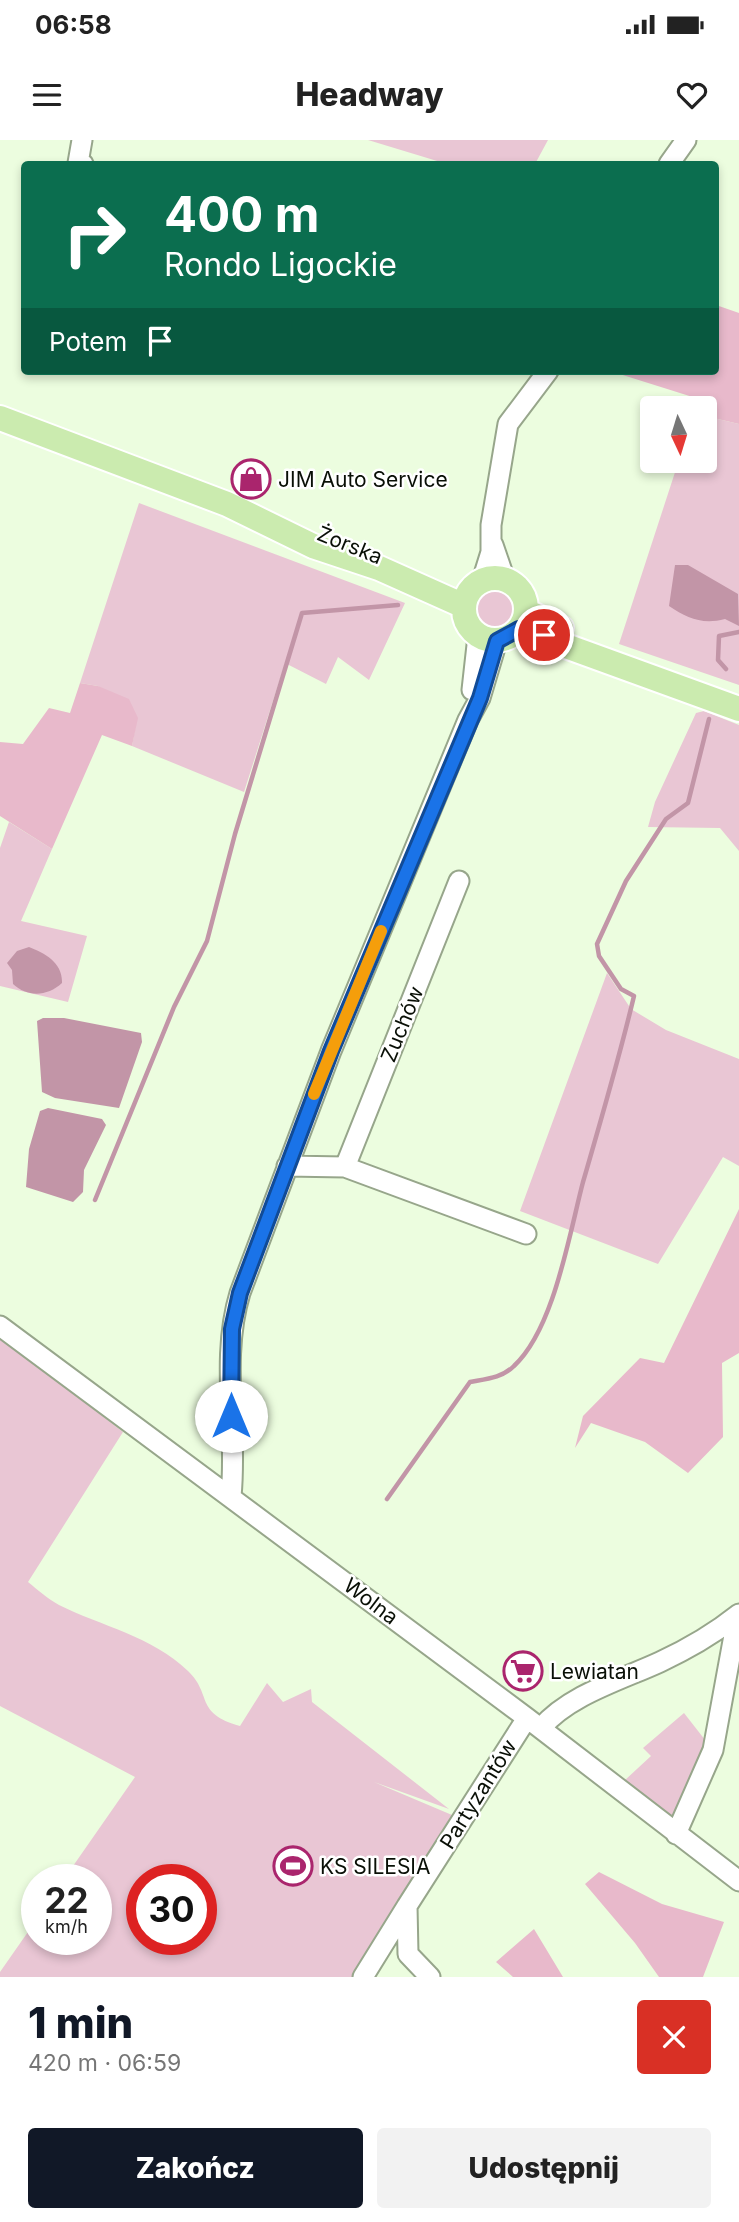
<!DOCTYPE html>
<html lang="pl">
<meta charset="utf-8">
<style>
:root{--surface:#fff;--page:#f2f2f2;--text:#222;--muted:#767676;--accent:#111827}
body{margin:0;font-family:Inter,sans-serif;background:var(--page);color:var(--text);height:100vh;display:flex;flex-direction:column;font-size:26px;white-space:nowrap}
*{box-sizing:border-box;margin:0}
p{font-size:23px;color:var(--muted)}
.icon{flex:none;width:38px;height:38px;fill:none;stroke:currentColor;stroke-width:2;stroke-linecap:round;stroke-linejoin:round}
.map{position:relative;height:1837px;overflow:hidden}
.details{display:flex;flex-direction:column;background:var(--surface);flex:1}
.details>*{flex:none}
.top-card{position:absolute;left:21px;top:21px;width:698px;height:214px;border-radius:7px;box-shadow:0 4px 10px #0003;background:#0b6e4f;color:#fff;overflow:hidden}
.needle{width:46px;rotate:176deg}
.buttons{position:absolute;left:640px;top:256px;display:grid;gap:14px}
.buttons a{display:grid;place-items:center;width:77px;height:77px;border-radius:7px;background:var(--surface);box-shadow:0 4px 10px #0003;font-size:35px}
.speed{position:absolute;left:21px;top:1724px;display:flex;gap:14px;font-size:35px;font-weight:700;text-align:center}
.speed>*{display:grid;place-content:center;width:91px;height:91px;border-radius:50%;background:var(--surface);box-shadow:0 4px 10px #0003;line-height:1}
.speed small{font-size:18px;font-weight:400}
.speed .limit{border:10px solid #d22;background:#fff;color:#111}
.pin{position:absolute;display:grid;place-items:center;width:60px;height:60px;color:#fff;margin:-30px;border:4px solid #fff;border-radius:50%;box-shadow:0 2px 7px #0007}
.me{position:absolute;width:77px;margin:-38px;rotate:0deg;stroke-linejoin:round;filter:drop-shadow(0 0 5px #0008)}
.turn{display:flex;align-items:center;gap:24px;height:147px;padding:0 28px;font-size:32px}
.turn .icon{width:91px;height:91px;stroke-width:2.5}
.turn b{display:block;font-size:49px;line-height:60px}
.then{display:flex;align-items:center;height:66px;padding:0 28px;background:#0003;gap:14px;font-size:26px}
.round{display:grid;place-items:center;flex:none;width:74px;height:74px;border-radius:7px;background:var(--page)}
.overview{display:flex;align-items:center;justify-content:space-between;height:119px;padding:0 28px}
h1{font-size:42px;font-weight:800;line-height:52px;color:var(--accent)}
.primary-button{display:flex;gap:14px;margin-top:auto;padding:14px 28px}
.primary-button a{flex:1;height:80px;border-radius:7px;background:var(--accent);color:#fff;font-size:28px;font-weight:800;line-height:80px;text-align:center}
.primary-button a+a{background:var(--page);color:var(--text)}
.status{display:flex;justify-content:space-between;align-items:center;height:49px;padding:0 35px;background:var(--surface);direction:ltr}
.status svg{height:19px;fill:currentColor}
header{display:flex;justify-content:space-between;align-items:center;height:91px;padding:0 28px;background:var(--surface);font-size:32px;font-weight:800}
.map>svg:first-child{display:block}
.green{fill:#e9c6d4;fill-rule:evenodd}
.forest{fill:#e8b9cb}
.water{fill:#c295a7}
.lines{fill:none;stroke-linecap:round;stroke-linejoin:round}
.stream{stroke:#c295a7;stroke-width:4.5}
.minor-casing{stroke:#97a68b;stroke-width:23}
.major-casing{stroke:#fff;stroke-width:28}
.minor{stroke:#fff;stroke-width:19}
.major{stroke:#cbebaf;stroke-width:24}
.route-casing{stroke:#114b97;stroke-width:18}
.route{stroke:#1a73e8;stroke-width:12}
.slow{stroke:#f59e0b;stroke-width:12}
.labels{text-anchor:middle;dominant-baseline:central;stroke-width:5;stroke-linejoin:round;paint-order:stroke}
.poi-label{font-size:21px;fill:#090f06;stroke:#fff;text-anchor:start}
.street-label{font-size:21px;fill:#090f06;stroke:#fff}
</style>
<div class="status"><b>06:58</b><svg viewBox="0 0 49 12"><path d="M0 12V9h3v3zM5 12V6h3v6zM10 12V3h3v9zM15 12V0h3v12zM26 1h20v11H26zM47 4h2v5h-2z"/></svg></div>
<header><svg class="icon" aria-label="menu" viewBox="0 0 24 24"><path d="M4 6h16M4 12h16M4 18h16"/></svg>Headway<svg class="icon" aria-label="heart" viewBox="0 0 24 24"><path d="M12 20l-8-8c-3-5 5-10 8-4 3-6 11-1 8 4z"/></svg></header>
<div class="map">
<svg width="739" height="1837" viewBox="0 0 739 1837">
<rect width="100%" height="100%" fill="#ecfddf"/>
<path class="green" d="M 368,0 L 548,0 L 535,24 L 447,24 Z
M 705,276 L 739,284 L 739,545 L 619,504 L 679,320 L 705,320 Z
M 139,363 L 405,463 L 369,540 L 338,517 L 326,544 L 285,523 L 244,652 L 132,606 L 137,578 L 98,546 L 80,543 Z
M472 469a22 22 0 1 1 44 0a22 22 0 1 1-44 0Z
M 704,571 L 739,585 L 739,711 L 720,688 L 648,687 L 655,662 L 696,573 Z
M 9,682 L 52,709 L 21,781 L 87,796 L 68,862 L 0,846 L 0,708 Z
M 607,833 L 631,869 L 666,890 L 739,919 L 739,1026 L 723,1017 L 658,1124 L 520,1071 Z
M 0,1196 L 123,1292 L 28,1442 C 38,1450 48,1459 59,1465 C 101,1486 152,1496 188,1531 C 213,1555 194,1573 240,1586 L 267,1543 L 283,1562 L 311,1549 L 312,1562 L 449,1669 L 374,1642 L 452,1675 L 354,1837 L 0,1837 L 0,1832 L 37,1779 L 37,1799 L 96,1799 L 96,1740 L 64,1739 L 135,1637 L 0,1566 ZM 142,1740 L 201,1740 L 201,1799 L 142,1799 Z
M 684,1573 L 709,1605 L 715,1597 L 676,1681 L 624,1641 L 651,1616 L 643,1608 Z"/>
<path class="forest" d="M 716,165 L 739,173 L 739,284 L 705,276 L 705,268 L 696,268 L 699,259 L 610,231 L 716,231 Z
M 80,543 L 98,546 L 129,559 L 138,578 L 132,606 L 102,595 L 52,709 L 0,676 L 0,602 L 23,604 L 49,568 L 70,573 Z
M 739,1069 L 739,1213 L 722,1223 L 723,1297 L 688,1333 L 645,1302 L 591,1283 L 575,1308 L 583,1276 L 640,1218 L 664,1223 Z
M 599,1732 L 662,1764 L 724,1782 L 703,1837 L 659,1837 L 635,1803 L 585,1744 Z
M 534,1789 L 563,1837 L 513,1837 L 496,1822 Z"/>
<path class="water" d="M 675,425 L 688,425 L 738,454 L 739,486 L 725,479 C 702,485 687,478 669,466 Z
M 29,807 C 45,813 63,823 62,843 C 48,856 28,858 13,844 L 12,830 L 7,823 L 17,811 Z
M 43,878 L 64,878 L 141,893 L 142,902 L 119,968 L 55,958 L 42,952 L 37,881 Z
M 48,968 L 102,979 L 106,985 L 84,1030 L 83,1052 L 73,1062 L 26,1047 L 29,1009 L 40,971 Z"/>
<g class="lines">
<path class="stream" d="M 726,529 L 718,520 L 719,496 L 739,492
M 95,1060 L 174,867 L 207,801 L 235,694 L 302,473 L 398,465
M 387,1359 L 470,1242 C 486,1239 502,1238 514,1226 C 554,1189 569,1095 583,1042 C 601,980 619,919 634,856 L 621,849 L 599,816 L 597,804 L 626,741 L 666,679 L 688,663 L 709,579"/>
<g class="minor-casing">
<path id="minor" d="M 82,0 L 78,23 L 83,24
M 669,24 L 686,0
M 493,405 L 505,440
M 482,441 L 491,412 L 491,385 L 508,284 L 548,231
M 472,550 L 478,496
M 287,1026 L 345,1027 L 526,1094
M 345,1027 L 459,741
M 0,1186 L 527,1578 L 739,1741
M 231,1356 C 238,1289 220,1219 240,1153 L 331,911 L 468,580 L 480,558 L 497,501
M 541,1588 C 569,1555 621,1540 660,1522 C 688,1509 714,1494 739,1474
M 676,1694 L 713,1610 L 735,1490 L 733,1479
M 363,1837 L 407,1766
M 430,1837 L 408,1814 L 407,1766 L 527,1578"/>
</g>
<g class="major-casing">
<path id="major" d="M 0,278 L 227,364 L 313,406 L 379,428 L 464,466
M464 469a31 31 0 1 1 62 0a31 31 0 1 1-62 0Z
M 526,471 L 561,488
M 519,489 L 739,569"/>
</g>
<use href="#minor" class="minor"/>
<use href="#major" class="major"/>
</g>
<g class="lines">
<g class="route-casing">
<path id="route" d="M 231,1276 L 232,1189 L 240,1153 L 331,911 L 480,558 L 497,501 L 519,489 L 544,495"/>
</g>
<use href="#route" class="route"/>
<path class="slow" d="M 314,954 L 381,791"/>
</g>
<defs>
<g id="shop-ring" transform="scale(2.0125)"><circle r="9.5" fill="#fff" stroke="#aa256d" stroke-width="1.5"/><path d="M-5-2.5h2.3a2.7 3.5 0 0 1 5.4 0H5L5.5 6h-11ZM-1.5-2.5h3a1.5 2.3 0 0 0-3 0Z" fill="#aa256d"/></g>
<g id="supermarket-ring" transform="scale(2.0125)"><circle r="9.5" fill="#fff" stroke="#aa256d" stroke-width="1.5"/><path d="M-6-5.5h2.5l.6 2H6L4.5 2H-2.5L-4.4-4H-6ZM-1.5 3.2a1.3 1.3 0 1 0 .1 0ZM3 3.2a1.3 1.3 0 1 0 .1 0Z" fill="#aa256d"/></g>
<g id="stadium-ring" transform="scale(2.0125)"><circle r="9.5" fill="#fff" stroke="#aa256d" stroke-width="1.5"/><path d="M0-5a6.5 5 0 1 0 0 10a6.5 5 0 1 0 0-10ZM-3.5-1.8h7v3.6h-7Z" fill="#aa256d"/></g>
</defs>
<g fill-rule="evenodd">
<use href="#shop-ring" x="251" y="339"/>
<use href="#supermarket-ring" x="523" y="1531"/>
<use href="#stadium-ring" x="293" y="1726"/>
</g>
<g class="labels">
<g class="poi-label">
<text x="278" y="339">JIM Auto Service</text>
<text x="550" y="1531">Lewiatan</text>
<text x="320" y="1726">KS SILESIA</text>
</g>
<g class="street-label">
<text transform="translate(350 405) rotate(22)">Żorska</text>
<text transform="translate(402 884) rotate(-68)">Zuchów</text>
<text transform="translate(371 1461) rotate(37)">Wolna</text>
<text transform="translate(478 1654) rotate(-58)">Partyzantów</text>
</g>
</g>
</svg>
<div class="buttons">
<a><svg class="needle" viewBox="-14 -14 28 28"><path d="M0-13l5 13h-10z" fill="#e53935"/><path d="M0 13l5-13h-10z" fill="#767676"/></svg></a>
</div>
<div class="speed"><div>22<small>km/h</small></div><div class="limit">30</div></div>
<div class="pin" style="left:544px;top:495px;background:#d93025"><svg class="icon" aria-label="arrive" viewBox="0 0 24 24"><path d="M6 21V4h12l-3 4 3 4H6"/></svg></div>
<svg class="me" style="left:231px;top:1276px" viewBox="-20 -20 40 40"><circle r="19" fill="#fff"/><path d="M0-13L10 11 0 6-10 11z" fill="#1a73e8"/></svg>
<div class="top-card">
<div class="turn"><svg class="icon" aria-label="right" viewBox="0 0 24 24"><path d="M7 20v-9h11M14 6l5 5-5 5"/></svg><div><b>400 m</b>Rondo Ligockie</div></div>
<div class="then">Potem<svg class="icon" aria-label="arrive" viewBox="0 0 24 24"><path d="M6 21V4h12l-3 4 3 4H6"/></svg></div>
</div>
</div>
<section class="details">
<div class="overview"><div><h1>1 min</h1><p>420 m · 06:59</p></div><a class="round" style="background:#d93025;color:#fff"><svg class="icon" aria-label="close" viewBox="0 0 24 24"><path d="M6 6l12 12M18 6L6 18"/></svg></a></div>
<div class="primary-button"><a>Zakończ</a><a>Udostępnij</a></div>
</section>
